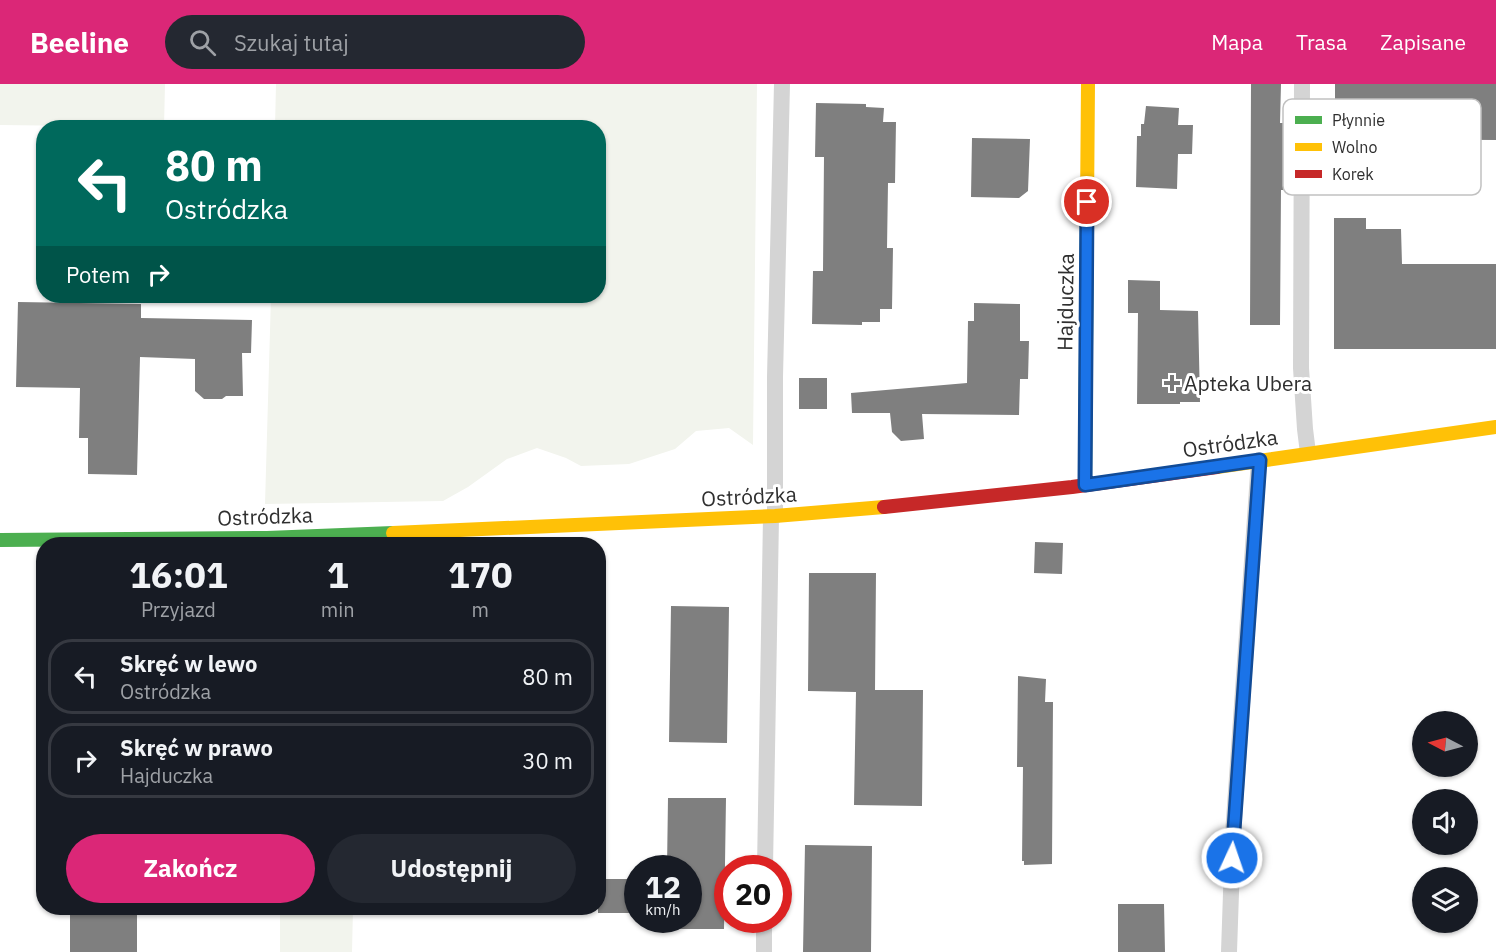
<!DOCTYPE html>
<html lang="pl">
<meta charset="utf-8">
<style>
:root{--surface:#171b24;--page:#242831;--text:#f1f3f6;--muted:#9ea1a6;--line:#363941;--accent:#db2777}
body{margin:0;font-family:"IBM Plex Sans",sans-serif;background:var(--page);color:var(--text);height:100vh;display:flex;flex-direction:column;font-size:22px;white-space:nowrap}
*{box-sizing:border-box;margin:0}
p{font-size:20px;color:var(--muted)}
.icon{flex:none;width:33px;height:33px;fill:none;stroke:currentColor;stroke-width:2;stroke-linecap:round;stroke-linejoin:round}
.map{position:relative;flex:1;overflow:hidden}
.side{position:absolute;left:36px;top:453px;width:570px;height:378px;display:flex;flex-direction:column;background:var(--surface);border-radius:24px;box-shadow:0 2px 4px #0004}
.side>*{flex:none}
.banner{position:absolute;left:36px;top:36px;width:570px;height:183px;border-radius:24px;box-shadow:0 2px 4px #0004;background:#00695c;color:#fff;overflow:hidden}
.needle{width:39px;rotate:276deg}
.controls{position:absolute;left:1412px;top:627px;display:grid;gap:12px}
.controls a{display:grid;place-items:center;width:66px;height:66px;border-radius:50%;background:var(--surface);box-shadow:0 2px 4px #0004;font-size:30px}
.speed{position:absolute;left:624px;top:771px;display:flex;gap:12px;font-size:30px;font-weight:700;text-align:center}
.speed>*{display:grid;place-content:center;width:78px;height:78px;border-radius:50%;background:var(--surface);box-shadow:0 2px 4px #0004;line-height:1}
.speed small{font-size:15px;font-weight:400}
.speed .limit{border:9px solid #d22;background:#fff;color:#111}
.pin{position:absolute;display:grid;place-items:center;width:51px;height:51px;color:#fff;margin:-26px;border:3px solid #fff;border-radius:50%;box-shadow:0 2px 6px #0007}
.me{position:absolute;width:66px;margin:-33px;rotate:3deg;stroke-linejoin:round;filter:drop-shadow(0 0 4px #0008)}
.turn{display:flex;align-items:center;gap:21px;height:126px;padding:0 30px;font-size:27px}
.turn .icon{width:78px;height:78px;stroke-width:2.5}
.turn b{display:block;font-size:42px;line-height:51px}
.then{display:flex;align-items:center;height:57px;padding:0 30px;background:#0003;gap:12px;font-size:22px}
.eta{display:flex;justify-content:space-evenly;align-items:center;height:102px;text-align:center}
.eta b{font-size:36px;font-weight:700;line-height:42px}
.primary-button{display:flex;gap:12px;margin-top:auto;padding:12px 30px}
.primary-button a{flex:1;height:69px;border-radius:36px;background:var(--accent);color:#fff;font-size:24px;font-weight:700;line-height:69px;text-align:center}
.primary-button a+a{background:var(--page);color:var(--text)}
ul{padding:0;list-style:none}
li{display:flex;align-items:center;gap:18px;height:75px;margin:0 12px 9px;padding:0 18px;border:3px solid var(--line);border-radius:24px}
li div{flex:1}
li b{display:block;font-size:22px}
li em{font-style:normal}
header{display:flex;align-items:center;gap:36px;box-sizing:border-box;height:84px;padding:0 30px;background:var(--accent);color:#fff}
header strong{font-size:28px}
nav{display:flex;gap:33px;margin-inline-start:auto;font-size:21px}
.search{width:420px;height:54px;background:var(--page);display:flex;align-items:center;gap:15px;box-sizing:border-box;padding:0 21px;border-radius:33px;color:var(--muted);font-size:22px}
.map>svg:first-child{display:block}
.green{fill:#f2f4ed}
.building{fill:#7f7f7f}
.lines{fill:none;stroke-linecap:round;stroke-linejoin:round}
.lane{stroke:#d4d4d4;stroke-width:16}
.fast{stroke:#4caf50;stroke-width:14}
.slow{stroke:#ffc107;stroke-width:14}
.jam{stroke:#c62828;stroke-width:14}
.route-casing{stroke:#114b97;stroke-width:15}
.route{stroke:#1a73e8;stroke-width:10}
.poi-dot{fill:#787878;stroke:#fff;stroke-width:2}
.labels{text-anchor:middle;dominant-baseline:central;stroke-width:6;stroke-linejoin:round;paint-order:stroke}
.street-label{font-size:21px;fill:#2f2f2f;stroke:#fff}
.poi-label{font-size:21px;fill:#2f2f2f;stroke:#fff;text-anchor:start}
.key{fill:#fff;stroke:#c1c1c1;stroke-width:1.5}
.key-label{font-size:16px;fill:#2f2f2f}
</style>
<header>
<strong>Beeline</strong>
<div class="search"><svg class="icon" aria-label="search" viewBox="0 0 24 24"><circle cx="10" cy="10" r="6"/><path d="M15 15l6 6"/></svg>Szukaj tutaj</div>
<nav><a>Mapa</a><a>Trasa</a><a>Zapisane</a></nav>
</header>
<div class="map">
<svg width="1496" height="868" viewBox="0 0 1496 868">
<rect width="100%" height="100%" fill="#fff"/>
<path class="green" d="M 0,0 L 165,0 L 164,43 L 0,41 Z
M 276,0 L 757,0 L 753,361 L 729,344 L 696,347 L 675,365 L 629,380 L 581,382 L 566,374 L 537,364 L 507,375 L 468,403 L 443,417 L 265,420 L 271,212 L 598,212 L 598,44 L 275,43 Z
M 280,824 L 353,824 L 352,868 L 280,868 Z"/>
<path class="building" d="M 1251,0 L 1281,0 L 1280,39 L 1289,39 L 1288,106 L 1281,106 L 1280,241 L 1250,241 Z
M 1335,0 L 1496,0 L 1496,56 L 1335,55 Z
M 816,19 L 866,20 L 866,23 L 884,24 L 883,38 L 896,38 L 895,99 L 888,99 L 887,164 L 893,164 L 892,225 L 880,225 L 880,238 L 862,238 L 862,241 L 812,240 L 813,187 L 823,187 L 824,73 L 815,73 Z
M 1146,22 L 1179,24 L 1178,41 L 1193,41 L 1192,70 L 1178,70 L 1177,105 L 1136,103 L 1137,52 L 1141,52 L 1141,40 L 1144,40 Z
M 972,54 L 1030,55 L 1028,107 L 1019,114 L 971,113 Z
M 1334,134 L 1366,134 L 1366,145 L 1401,145 L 1402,180 L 1496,180 L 1496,265 L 1334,265 Z
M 1128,196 L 1160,197 L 1160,226 L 1198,227 L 1200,318 L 1180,318 L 1180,320 L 1137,320 L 1138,229 L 1128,229 Z
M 18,218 L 141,220 L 141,234 L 252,236 L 251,269 L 242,269 L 243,312 L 226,312 L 222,315 L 204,315 L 195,307 L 195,275 L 140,273 L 137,391 L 88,390 L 88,354 L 79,354 L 80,304 L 16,303 Z
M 974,219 L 1020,220 L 1020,257 L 1029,257 L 1028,295 L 1020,295 L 1019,331 L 922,330 L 924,355 L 901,357 L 892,348 L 890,329 L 852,329 L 851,309 L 967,299 L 968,237 L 974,237 Z
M 799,294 L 827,294 L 827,325 L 799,325 Z
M 1035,458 L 1063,459 L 1062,490 L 1034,489 Z
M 809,489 L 876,489 L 875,606 L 923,606 L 922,722 L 854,721 L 856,608 L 808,607 Z
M 671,522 L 729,523 L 727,659 L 669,658 Z
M 1018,592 L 1046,595 L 1045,618 L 1053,618 L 1052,780 L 1024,781 L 1024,777 L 1022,777 L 1023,683 L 1017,683 Z
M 668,714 L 726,714 L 724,845 L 666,845 L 667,836 L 688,836 L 688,784 L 667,784 Z
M 805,761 L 872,762 L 871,868 L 803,868 Z
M 598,795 L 638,795 L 638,829 L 598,829 Z
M 1118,820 L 1164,820 L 1165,868 L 1118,868 Z
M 70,825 L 137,825 L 137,868 L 70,868 Z"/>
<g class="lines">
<path class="lane" d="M 1302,0 L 1301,284 L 1305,345 L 1308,369
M 775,432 L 775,293 L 782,0
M 765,784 L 771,433
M 764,868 L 764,836
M 1229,868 L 1233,750 L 1259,376"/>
<path class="fast" d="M 1085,401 L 1087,125
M 0,456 L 267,454 L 393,449"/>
<path class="slow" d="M 1087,125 L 1088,0
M 1217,383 L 1496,343
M 393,449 L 775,432 L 884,423"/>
<path class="jam" d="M 884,423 L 1072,403 L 1217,383"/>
</g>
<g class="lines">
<g class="route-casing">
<path id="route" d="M 1087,118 L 1085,401 L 1260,376 L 1232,774"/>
</g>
<use href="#route" class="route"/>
</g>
<path class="poi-dot" d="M1169 290h6v6h6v6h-6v6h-6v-6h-6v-6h6z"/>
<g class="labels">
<g class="street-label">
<text transform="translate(1065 218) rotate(-89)">Hajduczka</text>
<text transform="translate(1230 359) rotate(-8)">Ostródzka</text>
<text transform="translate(749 412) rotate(-3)">Ostródzka</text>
<text transform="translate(265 432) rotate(-2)">Ostródzka</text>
</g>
<g class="poi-label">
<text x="1184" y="299">Apteka Ubera</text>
</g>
</g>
<rect x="1283" y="15" width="198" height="96" rx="9" class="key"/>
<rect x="1295" y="32" width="27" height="8" fill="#4caf50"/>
<rect x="1295" y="59" width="27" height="8" fill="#ffc107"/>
<rect x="1295" y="86" width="27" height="8" fill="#c62828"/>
<g class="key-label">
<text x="1332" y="42">Płynnie</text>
<text x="1332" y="69">Wolno</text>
<text x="1332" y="96">Korek</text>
</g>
</svg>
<div class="controls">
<a><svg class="needle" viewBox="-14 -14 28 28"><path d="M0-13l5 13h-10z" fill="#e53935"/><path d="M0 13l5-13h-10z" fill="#9ea1a6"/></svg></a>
<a><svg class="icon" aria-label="sound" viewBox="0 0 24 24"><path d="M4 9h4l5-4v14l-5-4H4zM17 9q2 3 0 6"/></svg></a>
<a><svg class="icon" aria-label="layers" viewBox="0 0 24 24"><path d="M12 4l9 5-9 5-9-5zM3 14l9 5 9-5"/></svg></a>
</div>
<div class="speed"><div>12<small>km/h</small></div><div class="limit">20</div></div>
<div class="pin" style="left:1087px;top:118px;background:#d93025"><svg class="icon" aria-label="arrive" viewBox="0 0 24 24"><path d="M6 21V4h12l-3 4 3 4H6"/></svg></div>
<svg class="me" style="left:1232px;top:774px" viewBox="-20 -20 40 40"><circle r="17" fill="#1a73e8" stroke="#fff" stroke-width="3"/><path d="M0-11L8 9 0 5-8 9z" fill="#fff"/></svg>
<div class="banner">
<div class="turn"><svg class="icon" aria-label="left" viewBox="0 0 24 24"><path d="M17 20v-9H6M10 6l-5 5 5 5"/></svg><div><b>80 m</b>Ostródzka</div></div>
<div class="then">Potem<svg class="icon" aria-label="right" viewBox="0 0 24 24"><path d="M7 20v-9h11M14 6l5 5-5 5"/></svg></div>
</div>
<section class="side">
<div class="eta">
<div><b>16:01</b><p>Przyjazd</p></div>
<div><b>1</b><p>min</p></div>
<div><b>170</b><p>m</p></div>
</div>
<ul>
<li><svg class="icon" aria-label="left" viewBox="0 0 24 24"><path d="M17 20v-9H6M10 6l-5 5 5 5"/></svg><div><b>Skręć w lewo</b><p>Ostródzka</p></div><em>80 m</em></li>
<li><svg class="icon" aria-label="right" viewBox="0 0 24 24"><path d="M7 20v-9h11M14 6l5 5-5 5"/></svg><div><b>Skręć w prawo</b><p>Hajduczka</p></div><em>30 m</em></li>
</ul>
<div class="primary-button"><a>Zakończ</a><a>Udostępnij</a></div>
</section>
</div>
